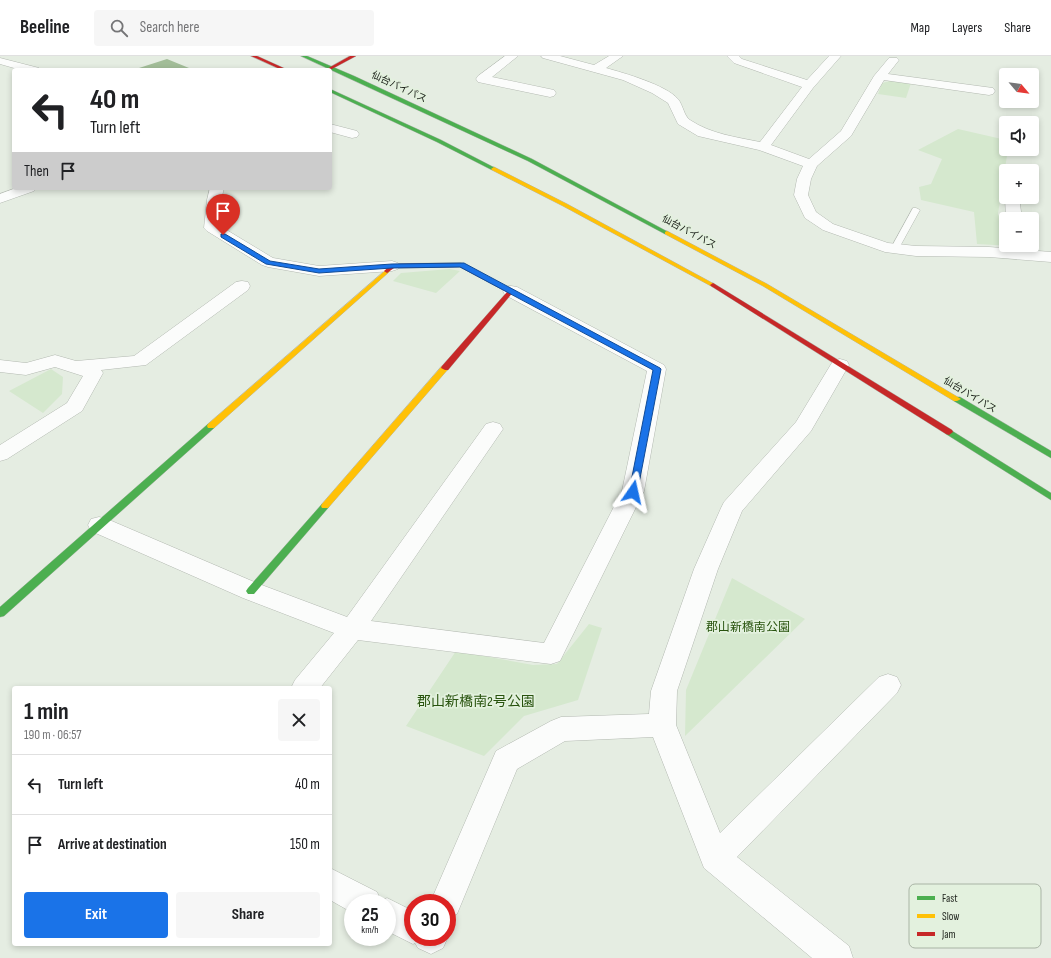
<!DOCTYPE html>
<meta charset="utf-8">
<style>
:root{--surface:#fff;--page:#f6f6f6;--text:#202124;--muted:#757577;--line:#e0e0e0;--accent:#1a73e8}
body{margin:0;font-family:"Sofia Sans Condensed","Noto Sans JP",sans-serif;background:var(--page);color:var(--text);height:100vh;display:flex;flex-direction:column;font-size:15px;white-space:nowrap}
*{box-sizing:border-box;margin:0}
p{font-size:13px;color:var(--muted)}
.icon{flex:none;width:22px;height:22px;fill:none;stroke:currentColor;stroke-width:2;stroke-linecap:round;stroke-linejoin:round}
.map{position:relative;flex:1;overflow:hidden}
.drawer{position:absolute;left:12px;top:630px;width:320px;height:260px;display:flex;flex-direction:column;background:var(--surface);border-radius:4px;box-shadow:0 2px 6px #0003}
.drawer>*{flex:none}
.hud{position:absolute;left:12px;top:12px;width:320px;height:122px;border-radius:4px;box-shadow:0 2px 6px #0003;background:#fff;color:var(--text);overflow:hidden}
.needle{width:26px;rotate:119deg}
.controls{position:absolute;left:999px;top:12px;display:grid;gap:8px}
.controls a{display:grid;place-items:center;width:40px;height:40px;border-radius:4px;background:var(--surface);box-shadow:0 2px 6px #0003;font-size:20px}
.speed{position:absolute;left:344px;top:838px;display:flex;gap:8px;font-size:20px;font-weight:700;text-align:center}
.speed>*{display:grid;place-content:center;width:52px;height:52px;border-radius:50%;background:var(--surface);box-shadow:0 2px 6px #0003;line-height:1}
.speed small{font-size:10px;font-weight:400}
.speed .limit{border:6px solid #d22;background:#fff;color:#111}
.pin{position:absolute;display:grid;place-items:center;width:34px;height:34px;color:#fff;margin:-41px -17px;border-radius:50% 50% 50% 0;rotate:-45deg;box-shadow:0 0 4px #0007}
.pin .icon{rotate:45deg}
.me{position:absolute;width:44px;margin:-22px;rotate:11deg;stroke-linejoin:round;filter:drop-shadow(0 0 3px #0008)}
.turn{display:flex;align-items:center;gap:14px;height:84px;padding:0 12px;font-size:18px}
.turn .icon{width:52px;height:52px;stroke-width:2.5}
.turn b{display:block;font-size:28px;line-height:34px}
.then{display:flex;align-items:center;height:38px;padding:0 12px;background:#0003;gap:8px;font-size:15px}
.round{display:grid;place-items:center;flex:none;width:42px;height:42px;border-radius:4px;background:var(--page)}
.head{display:flex;align-items:center;justify-content:space-between;height:68px;padding:0 12px}
h1{font-size:24px;font-weight:700;line-height:30px}
.cta{display:flex;gap:8px;margin-top:auto;padding:8px 12px}
.cta a{flex:1;height:46px;border-radius:4px;background:var(--accent);color:#fff;font-size:16px;font-weight:700;line-height:46px;text-align:center}
.cta a+a{background:var(--page);color:var(--text)}
ul{padding:0;list-style:none}
li{display:flex;align-items:center;gap:12px;height:60px;padding:0 12px;border-top:1px solid var(--line)}
li div{flex:1}
li b{display:block;font-size:15px}
li em{font-style:normal}
header{display:flex;align-items:center;gap:24px;box-sizing:border-box;height:56px;padding:0 20px;background:var(--surface);border-bottom:1px solid var(--line)}
header strong{font-size:19px}
nav{display:flex;gap:22px;margin-inline-start:auto;font-size:14px}
.search{width:280px;height:36px;background:var(--page);display:flex;align-items:center;gap:10px;box-sizing:border-box;padding:0 14px;border-radius:4px;color:var(--muted);font-size:15px}
.map>svg:first-child{display:block}
.green{fill:#d5e8ce}
.water{fill:#a2bd98}
.lines{fill:none;stroke-linecap:round;stroke-linejoin:round}
.lane-casing{stroke:#b3b9b1;stroke-width:1}
.street-casing{stroke:#b3b9b1;stroke-width:1}
.fast-casing{stroke:#b3b9b1;stroke-width:1}
.slow-casing{stroke:#b3b9b1;stroke-width:1}
.jam-casing{stroke:#b3b9b1;stroke-width:1}
.lane{fill:#fbfcfb;fill-rule:evenodd}
.street{fill:#fbfcfb;fill-rule:evenodd}
.fast{fill:#4caf50;fill-rule:evenodd}
.slow{fill:#ffc107;fill-rule:evenodd}
.jam{fill:#c62828;fill-rule:evenodd}
.route{fill:#1a73e8;stroke:#114b97}
.labels{text-anchor:middle;dominant-baseline:central;stroke-width:3.5;stroke-linejoin:round;paint-order:stroke}
.far-street-label{font-size:10px;fill:#21261f;stroke:#e3f1de}
.park-label{font-size:12px;fill:#28530e;stroke:#e3f1de}
.near-park-label{font-size:14px;fill:#28530e;stroke:#e3f1de}
.key{fill:#e3f1de;stroke:#a9b4a5;stroke-width:1}
.key-label{font-size:11px;fill:#21261f}
</style>
<header>
<strong>Beeline</strong>
<div class="search"><svg class="icon" aria-label="search" viewBox="0 0 24 24"><circle cx="10" cy="10" r="6"/><path d="M15 15l6 6"/></svg>Search here</div>
<nav><a>Map</a><a>Layers</a><a>Share</a></nav>
</header>
<div class="map">
<svg width="1051" height="902" viewBox="0 0 1051 902">
<rect width="100%" height="100%" fill="#e5ede2"/>
<path class="green" d="M 894,24 L 911,27 L 906,42 L 878,38 L 882,27 Z
M 958,73 L 1006,84 L 1006,93 L 1008,93 L 998,158 L 1006,176 L 1006,189 L 1011,189 L 1012,190 L 977,188 L 974,156 L 921,144 L 919,131 L 931,128 L 942,103 L 918,94 Z
M 450,213 L 460,215 L 436,237 L 393,225 L 401,217 Z
M 51,313 L 63,321 L 62,338 L 43,357 L 9,335 Z
M 732,522 L 805,563 L 685,680 L 686,634 Z
M 589,568 L 602,572 L 578,644 L 524,660 L 484,700 L 406,670 L 456,595 L 533,609 L 557,608 Z"/>
<path class="water" d="M 167,3 L 189,12 L 182,14 L 143,14 L 139,12 Z"/>
<g class="lines">
<g class="lane-casing">
<path id="lane" d="M 913,152 L 916,152 L 920,154 L 898,194 L 892,194 L 891,192 Z"/>
</g>
<g class="street-casing">
<path id="street" d="M 505,0 L 518,0 L 492,21 L 554,34 L 556,37 L 554,40 L 550,41 L 478,26 L 476,23 L 478,20 Z
M 541,0 L 560,0 L 594,9 L 609,0 L 623,0 L 606,12 C 624,17 666,29 678,43 C 683,49 684,60 690,64 C 711,78 736,81 760,86 L 802,31 L 734,7 L 727,0 L 739,0 L 742,3 L 807,24 L 829,0 L 841,0 L 813,32 L 771,89 L 809,103 L 841,75 L 874,20 L 889,2 L 897,2 L 899,4 L 888,18 L 993,32 L 995,35 L 993,38 L 989,39 L 884,24 L 851,80 L 817,110 L 811,123 L 808,139 L 816,156 L 833,168 L 888,187 L 916,190 L 989,191 L 1051,196 L 1051,206 L 989,201 L 916,200 L 885,196 L 823,174 L 805,162 L 794,139 L 797,123 L 803,110 L 759,94 L 698,80 L 678,68 L 668,47 L 652,37 L 623,24 L 543,2 Z
M 0,2 L 39,12 L 41,14 L 21,14 L 0,8 Z
M 330,68 L 357,75 L 359,78 L 357,81 L 352,82 L 330,76 Z
M 16,132 L 36,132 L 34,135 L 0,147 L 0,138 Z
M 210,132 L 224,132 L 221,144 L 220,170 L 273,202 L 319,210 L 392,205 L 398,207 L 400,210 L 398,213 L 392,215 L 319,220 L 268,211 L 262,209 L 207,175 L 204,172 L 207,144 Z
M 1006,139 L 1006,141 L 1019,141 L 1022,163 L 1006,163 L 1005,141 Z
M 242,225 L 248,226 L 250,230 L 248,234 L 146,309 L 101,314 L 103,317 L 82,355 L 7,403 L 0,405 L 0,389 L 67,347 L 83,320 L 55,311 L 26,319 L 0,316 L 0,304 L 26,307 L 55,299 L 76,305 L 134,300 L 236,226 Z
M 511,230 L 517,231 L 664,309 L 666,313 L 644,435 L 560,605 L 551,608 L 358,584 L 320,632 L 291,632 L 295,624 L 334,577 L 243,542 L 91,475 L 88,469 L 91,463 L 99,461 L 107,463 L 259,528 L 347,561 L 486,368 L 493,366 L 500,368 L 503,373 L 371,565 L 544,587 L 622,435 L 647,315 L 505,239 L 503,235 L 505,231 Z
M 840,303 L 847,305 L 849,309 L 811,375 L 742,455 L 718,513 L 677,635 L 676,669 L 720,777 L 879,621 L 888,618 L 897,621 L 901,629 L 897,637 L 737,801 L 849,890 L 853,902 L 812,902 L 704,812 L 653,681 L 565,685 L 517,713 L 457,858 L 447,862 L 447,847 L 430,847 L 496,695 L 551,665 L 561,661 L 649,658 L 651,635 L 694,513 L 721,452 L 724,446 L 796,366 L 833,305 Z
M 330,812 L 377,836 L 381,845 L 387,842 L 413,855 L 413,881 L 447,881 L 447,878 L 448,881 L 443,892 L 431,898 L 418,892 L 415,887 L 413,888 L 387,875 L 387,847 L 353,847 L 353,857 L 330,844 Z"/>
</g>
<g class="fast-casing">
<path id="fast" d="M 301,0 L 307,0 L 354,20 L 532,103 L 670,177 L 665,178 L 528,105 Z
M 330,33 L 441,84 L 497,113 L 492,114 L 437,86 L 330,36 Z
M 954,341 L 960,341 L 1051,395 L 1051,402 L 954,345 L 953,343 Z
M 211,367 L 214,368 L 215,370 L 214,372 L 4,560 L 0,561 L 0,551 L 208,368 Z
M 949,373 L 1051,437 L 1051,444 L 946,378 L 945,376 L 946,374 Z
M 325,447 L 329,450 L 328,452 L 254,538 L 248,538 L 246,535 L 248,532 L 322,448 Z"/>
</g>
<g class="slow-casing">
<path id="slow" d="M 494,111 L 567,148 L 716,229 L 713,231 L 711,230 L 563,150 L 492,114 L 491,113 Z
M 667,175 L 767,228 L 961,343 L 957,345 L 954,345 L 763,230 L 665,178 L 665,176 Z
M 387,213 L 390,215 L 389,216 L 214,372 L 208,372 L 207,370 L 208,368 Z
M 442,310 L 445,310 L 449,312 L 328,452 L 322,452 L 321,450 L 322,448 Z"/>
</g>
<g class="jam-casing">
<path id="jam" d="M 251,0 L 257,0 L 288,14 L 282,14 Z
M 350,0 L 356,0 L 330,14 L 325,14 Z
M 461,207 L 514,235 L 448,314 L 445,314 L 441,312 L 442,310 L 507,236 L 460,211 L 394,212 L 387,217 L 384,215 L 392,208 Z
M 713,227 L 952,374 L 953,376 L 949,379 L 946,378 L 711,230 L 710,229 Z"/>
</g>
<use href="#lane" class="lane"/>
<use href="#street" class="street"/>
<use href="#fast" class="fast"/>
<use href="#slow" class="slow"/>
<use href="#jam" class="jam"/>
</g>
<path class="route" d="M 221,178 L 225,178 L 270,205 L 319,213 L 392,208 L 464,207 L 660,312 L 661,313 L 637,438 L 633,439 L 629,436 L 653,314 L 460,211 L 392,212 L 319,217 L 266,208 L 221,181 Z"/>
<g class="labels">
<g class="far-street-label">
<text transform="translate(399 31) rotate(25)">仙台バイパス</text>
<text transform="translate(689 176) rotate(28)">仙台バイパス</text>
<text transform="translate(970 339) rotate(31)">仙台バイパス</text>
</g>
<g class="park-label">
<text x="748" y="571">郡山新橋南公園</text>
</g>
<g class="near-park-label">
<text x="476" y="645">郡山新橋南2号公園</text>
</g>
</g>
<rect x="909" y="828" width="132" height="64" rx="6" class="key"/>
<rect x="917" y="840" width="18" height="4" fill="#4caf50"/>
<rect x="917" y="858" width="18" height="4" fill="#ffc107"/>
<rect x="917" y="876" width="18" height="4" fill="#c62828"/>
<g class="key-label">
<text x="942" y="846">Fast</text>
<text x="942" y="864">Slow</text>
<text x="942" y="882">Jam</text>
</g>
</svg>
<div class="controls">
<a><svg class="needle" viewBox="-14 -14 28 28"><path d="M0-13l5 13h-10z" fill="#e53935"/><path d="M0 13l5-13h-10z" fill="#757577"/></svg></a>
<a><svg class="icon" aria-label="sound" viewBox="0 0 24 24"><path d="M4 9h4l5-4v14l-5-4H4zM17 9q2 3 0 6"/></svg></a>
<a>+</a>
<a>−</a>
</div>
<div class="speed"><div>25<small>km/h</small></div><div class="limit">30</div></div>
<div class="pin" style="left:223px;top:179px;background:#d93025"><svg class="icon" aria-label="arrive" viewBox="0 0 24 24"><path d="M6 21V4h12l-3 4 3 4H6"/></svg></div>
<svg class="me" style="left:633px;top:436px" viewBox="-20 -20 40 40"><path d="M0-17L14 15 0 8-14 15z" fill="#1a73e8" stroke="#fff" stroke-width="4"/></svg>
<div class="hud">
<div class="turn"><svg class="icon" aria-label="left" viewBox="0 0 24 24"><path d="M17 20v-9H6M10 6l-5 5 5 5"/></svg><div><b>40 m</b>Turn left</div></div>
<div class="then">Then<svg class="icon" aria-label="arrive" viewBox="0 0 24 24"><path d="M6 21V4h12l-3 4 3 4H6"/></svg></div>
</div>
<section class="drawer">
<div class="head"><div><h1>1 min</h1><p>190 m · 06:57</p></div><a class="round"><svg class="icon" aria-label="close" viewBox="0 0 24 24"><path d="M6 6l12 12M18 6L6 18"/></svg></a></div>
<ul>
<li><svg class="icon" aria-label="left" viewBox="0 0 24 24"><path d="M17 20v-9H6M10 6l-5 5 5 5"/></svg><div><b>Turn left</b></div><em>40 m</em></li>
<li><svg class="icon" aria-label="arrive" viewBox="0 0 24 24"><path d="M6 21V4h12l-3 4 3 4H6"/></svg><div><b>Arrive at destination</b></div><em>150 m</em></li>
</ul>
<div class="cta"><a>Exit</a><a>Share</a></div>
</section>
</div>
